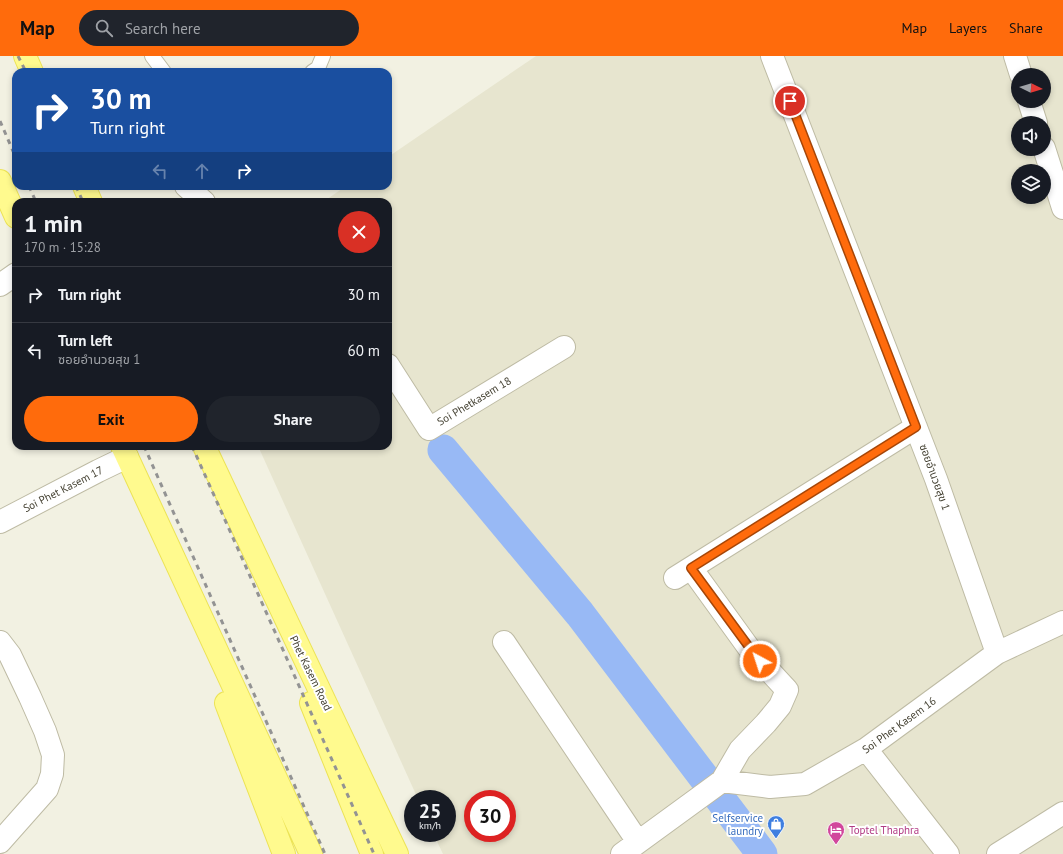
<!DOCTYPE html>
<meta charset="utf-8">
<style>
:root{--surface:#171b24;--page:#20242c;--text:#f1f3f6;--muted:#9ea1a6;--line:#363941;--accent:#ff6b0c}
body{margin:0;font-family:"PT Sans","Noto Sans Thai",sans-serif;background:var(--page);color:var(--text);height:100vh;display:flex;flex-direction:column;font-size:15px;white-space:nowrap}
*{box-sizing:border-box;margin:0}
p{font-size:13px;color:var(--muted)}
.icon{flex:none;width:22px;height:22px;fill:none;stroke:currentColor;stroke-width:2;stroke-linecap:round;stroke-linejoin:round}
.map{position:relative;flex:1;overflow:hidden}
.panel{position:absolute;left:12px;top:142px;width:380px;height:252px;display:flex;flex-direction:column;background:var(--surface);border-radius:12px;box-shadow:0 2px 6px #0003}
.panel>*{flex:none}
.top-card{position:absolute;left:12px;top:12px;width:380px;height:122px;border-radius:12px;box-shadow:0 2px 6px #0003;background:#1a4fa0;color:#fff;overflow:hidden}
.needle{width:26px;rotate:95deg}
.buttons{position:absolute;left:1011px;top:12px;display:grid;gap:8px}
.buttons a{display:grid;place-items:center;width:40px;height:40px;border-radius:50%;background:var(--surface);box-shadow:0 2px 6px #0003;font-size:20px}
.speed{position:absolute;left:404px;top:734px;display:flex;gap:8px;font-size:20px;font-weight:700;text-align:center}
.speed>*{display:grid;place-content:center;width:52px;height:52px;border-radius:50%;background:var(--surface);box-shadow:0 2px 6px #0003;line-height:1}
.speed small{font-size:10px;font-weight:400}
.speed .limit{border:6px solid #d22;background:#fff;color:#111}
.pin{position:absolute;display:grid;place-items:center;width:34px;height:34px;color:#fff;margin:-17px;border:2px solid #fff;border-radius:50%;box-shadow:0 1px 4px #0007}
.me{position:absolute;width:44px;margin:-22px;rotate:320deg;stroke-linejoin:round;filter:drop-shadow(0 0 3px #0008)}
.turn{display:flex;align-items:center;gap:14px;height:84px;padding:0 12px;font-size:18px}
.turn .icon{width:52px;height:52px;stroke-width:2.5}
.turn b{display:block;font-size:28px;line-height:34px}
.lanes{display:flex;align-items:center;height:38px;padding:0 12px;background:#0003;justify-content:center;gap:20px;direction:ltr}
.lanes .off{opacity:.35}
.round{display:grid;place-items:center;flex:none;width:42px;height:42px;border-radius:21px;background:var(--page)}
.head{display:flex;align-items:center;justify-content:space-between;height:68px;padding:0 12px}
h1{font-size:24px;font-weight:800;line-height:30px}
.primary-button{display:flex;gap:8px;margin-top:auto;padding:8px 12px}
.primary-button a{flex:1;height:46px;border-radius:24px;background:var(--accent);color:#111;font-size:16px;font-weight:800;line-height:46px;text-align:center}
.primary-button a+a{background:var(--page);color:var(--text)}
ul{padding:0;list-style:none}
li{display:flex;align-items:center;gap:12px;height:56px;padding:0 12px;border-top:1px solid var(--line)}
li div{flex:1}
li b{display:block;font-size:15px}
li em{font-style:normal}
header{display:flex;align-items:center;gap:24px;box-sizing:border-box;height:56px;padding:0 20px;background:var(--accent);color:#111}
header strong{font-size:19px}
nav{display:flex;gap:22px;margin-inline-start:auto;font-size:14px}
.search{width:280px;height:36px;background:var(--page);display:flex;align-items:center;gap:10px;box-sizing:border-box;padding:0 14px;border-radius:22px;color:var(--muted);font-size:15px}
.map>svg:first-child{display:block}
.residential{fill:#e7e5cf;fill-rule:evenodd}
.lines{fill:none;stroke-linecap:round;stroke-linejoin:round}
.canal{stroke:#98b9f5;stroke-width:31}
.lane-casing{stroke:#bebba4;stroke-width:16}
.street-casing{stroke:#bebba4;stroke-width:24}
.primary-casing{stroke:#ece356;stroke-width:24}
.lane{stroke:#fff;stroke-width:14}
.street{stroke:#fff;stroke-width:22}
.primary{stroke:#fffa8e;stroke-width:22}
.rail{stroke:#939393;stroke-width:3;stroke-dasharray:5 5;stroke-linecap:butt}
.route-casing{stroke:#a64608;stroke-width:10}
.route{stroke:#ff6b0c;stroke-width:7}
.labels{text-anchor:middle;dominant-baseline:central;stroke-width:4;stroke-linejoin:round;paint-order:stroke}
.street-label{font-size:11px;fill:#444132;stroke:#fff}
.shop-label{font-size:11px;fill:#366cbe;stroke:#fff;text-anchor:end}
.hotel-label{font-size:11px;fill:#b23c85;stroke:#fff;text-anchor:start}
</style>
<header>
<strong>Map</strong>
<div class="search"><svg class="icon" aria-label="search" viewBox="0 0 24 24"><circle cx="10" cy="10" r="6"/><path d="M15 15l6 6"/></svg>Search here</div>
<nav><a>Map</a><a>Layers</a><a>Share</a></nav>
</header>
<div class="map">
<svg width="1063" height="798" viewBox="0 0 1063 798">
<rect width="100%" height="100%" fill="#f2f1e2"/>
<path class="residential" d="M 536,0 L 1063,0 L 1063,798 L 443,798 L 433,777 L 447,777 L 447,743 L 418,743 L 258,390 L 388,390 L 388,146 L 323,146 L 346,130 L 388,130 L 388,101 ZM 1018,19 L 1044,19 L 1044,45 L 1018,45 ZM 1018,67 L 1044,67 L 1044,93 L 1018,93 ZM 1018,115 L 1044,115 L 1044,141 L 1018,141 ZM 473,743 L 507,743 L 507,777 L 473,777 Z"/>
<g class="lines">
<path class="canal" d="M 443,394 L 580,558 L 762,798"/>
<g class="lane-casing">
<path id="lane" d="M 152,0 L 164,16
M 312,16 L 318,12 L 323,0"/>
</g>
<g class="street-casing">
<path id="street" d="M 772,0 L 936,423 L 997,597
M 1015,0 L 1021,19
M 1029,45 L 1036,67
M 1044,92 L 1063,152
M 186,130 L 204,146
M 0,229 L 16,218
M 388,309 L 429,373 L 564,291
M 0,466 L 98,415 L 127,401
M 691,512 L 751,595 L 787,634 L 780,650 L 766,667 L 740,694 L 722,725
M 675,522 L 916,371
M 0,586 L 10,599 L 30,641 L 45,675 L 53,699 L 52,718 L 47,733 L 0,786
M 504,586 L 638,786
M 866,693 L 948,798
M 622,798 L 722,725 L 770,731 L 805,728 L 866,693 L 997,597 L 1063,566
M 998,798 L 1063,757"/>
</g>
<g class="primary-casing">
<path id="primary" d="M 25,0 L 32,16
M 0,125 L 16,161
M 84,130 L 91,146
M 122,390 L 311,798
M 204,390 L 397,798
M 226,647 L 284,798
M 311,647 L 372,798"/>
</g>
<use href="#lane" class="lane"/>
<use href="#street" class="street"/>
<use href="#primary" class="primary"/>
<path class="rail" d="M 18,0 L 26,16
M 0,65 L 16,102
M 29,130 L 36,146
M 76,130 L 83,146
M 144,390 L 325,798
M 192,390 L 374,798"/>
</g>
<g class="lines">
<g class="route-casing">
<path id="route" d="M 760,605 L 752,595 L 691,512 L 916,371 L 790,45"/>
</g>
<use href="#route" class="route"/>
</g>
<defs>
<g id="shop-pin" transform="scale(0.9)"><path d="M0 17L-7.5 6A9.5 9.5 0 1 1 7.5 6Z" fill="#3f7fe0" stroke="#fff"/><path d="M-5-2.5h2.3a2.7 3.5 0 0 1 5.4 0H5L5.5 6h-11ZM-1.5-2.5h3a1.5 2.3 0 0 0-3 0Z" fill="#fff"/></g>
<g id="hotel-pin" transform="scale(0.9)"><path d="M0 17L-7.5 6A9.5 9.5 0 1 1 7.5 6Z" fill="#d1479c" stroke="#fff"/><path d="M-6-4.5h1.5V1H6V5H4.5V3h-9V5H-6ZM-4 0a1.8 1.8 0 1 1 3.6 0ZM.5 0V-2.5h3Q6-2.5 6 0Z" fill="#fff"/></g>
</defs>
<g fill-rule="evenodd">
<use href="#shop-pin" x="776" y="768"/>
<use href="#hotel-pin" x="836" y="774"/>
</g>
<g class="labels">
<g class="street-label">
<text transform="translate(474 345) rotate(-31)">Soi Phetkasem 18</text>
<text transform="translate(935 421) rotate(70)">ซอยอำนวยสุข 1</text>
<text transform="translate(63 433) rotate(-27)">Soi Phet Kasem 17</text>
<text transform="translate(311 617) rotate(64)">Phet Kasem Road</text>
<text transform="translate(899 669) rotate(-36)">Soi Phet Kasem 16</text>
</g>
<g class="shop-label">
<text x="763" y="762">Selfservice<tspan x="763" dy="13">laundry</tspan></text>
</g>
<g class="hotel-label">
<text x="849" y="774">Toptel Thaphra</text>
</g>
</g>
</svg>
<div class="buttons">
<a><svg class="needle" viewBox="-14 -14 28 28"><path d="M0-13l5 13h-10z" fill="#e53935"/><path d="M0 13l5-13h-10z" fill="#9ea1a6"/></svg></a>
<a><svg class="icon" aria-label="sound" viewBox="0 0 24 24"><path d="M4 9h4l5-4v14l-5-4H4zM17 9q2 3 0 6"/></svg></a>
<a><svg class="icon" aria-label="layers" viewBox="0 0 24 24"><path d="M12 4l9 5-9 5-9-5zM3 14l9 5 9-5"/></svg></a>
</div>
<div class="speed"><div>25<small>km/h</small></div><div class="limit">30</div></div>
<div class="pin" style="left:790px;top:45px;background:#d93025"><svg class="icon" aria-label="arrive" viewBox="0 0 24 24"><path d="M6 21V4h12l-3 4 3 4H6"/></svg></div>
<svg class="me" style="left:760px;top:605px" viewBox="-20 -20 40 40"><circle r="17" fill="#ff6b0c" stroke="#fff" stroke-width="3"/><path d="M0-11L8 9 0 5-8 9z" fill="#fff"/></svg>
<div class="top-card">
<div class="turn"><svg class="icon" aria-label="right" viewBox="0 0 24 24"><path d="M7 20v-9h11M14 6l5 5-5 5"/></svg><div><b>30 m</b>Turn right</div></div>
<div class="lanes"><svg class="icon off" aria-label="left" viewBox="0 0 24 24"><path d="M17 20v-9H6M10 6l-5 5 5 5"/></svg><svg class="icon off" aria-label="ahead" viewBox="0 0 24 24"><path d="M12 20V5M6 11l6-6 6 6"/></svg><svg class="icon" aria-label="right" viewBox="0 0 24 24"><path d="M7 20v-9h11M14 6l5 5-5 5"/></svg></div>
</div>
<section class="panel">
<div class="head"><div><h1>1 min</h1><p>170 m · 15:28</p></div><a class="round" style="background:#d93025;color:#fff"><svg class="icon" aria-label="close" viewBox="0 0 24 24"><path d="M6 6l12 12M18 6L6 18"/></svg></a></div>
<ul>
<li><svg class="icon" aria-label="right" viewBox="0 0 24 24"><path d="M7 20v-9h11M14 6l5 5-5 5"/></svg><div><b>Turn right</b></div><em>30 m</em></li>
<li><svg class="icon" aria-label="left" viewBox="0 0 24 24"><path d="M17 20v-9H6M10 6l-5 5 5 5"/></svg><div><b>Turn left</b><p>ซอยอำนวยสุข 1</p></div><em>60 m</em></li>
</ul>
<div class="primary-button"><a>Exit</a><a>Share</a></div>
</section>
</div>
